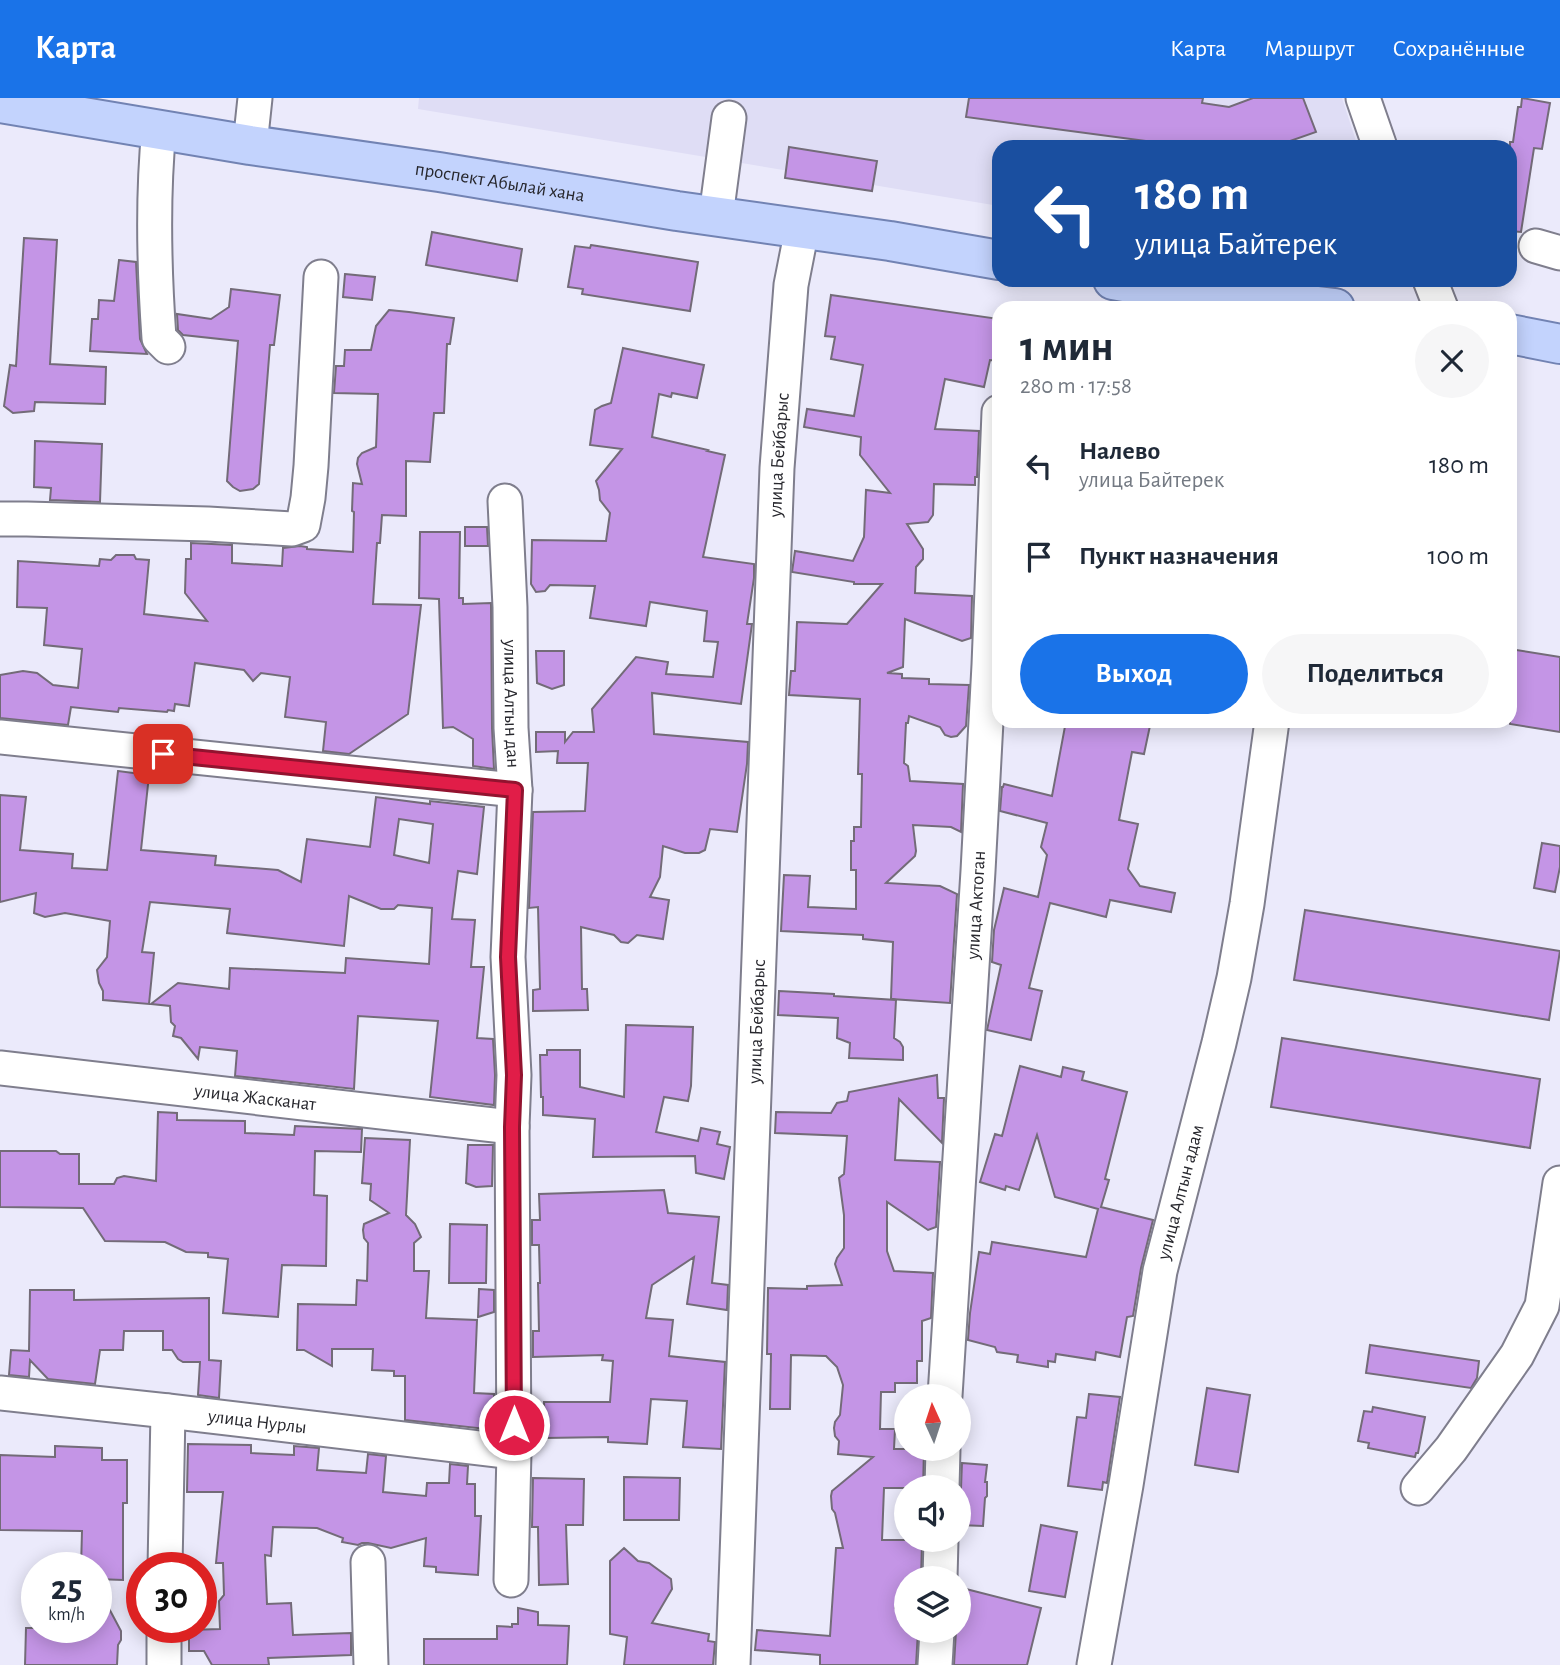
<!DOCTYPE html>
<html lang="ru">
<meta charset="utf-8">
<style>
:root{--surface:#fff;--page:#f6f6f7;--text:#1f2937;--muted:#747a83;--accent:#1a73e8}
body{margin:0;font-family:"Alegreya Sans",sans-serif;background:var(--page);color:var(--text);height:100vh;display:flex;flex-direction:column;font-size:26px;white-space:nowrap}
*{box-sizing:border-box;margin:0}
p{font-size:23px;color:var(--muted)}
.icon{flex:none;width:38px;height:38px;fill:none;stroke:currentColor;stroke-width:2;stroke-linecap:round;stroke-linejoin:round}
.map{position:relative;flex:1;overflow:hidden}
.drawer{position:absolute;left:992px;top:203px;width:525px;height:427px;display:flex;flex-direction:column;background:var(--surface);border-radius:21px;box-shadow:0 4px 18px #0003}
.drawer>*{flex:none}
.guide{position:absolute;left:992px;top:42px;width:525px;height:147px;border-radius:21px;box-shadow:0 4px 18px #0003;background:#1a4fa0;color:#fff;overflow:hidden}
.needle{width:46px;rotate:357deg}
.buttons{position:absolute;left:894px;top:1286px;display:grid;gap:14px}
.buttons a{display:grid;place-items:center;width:77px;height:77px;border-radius:50%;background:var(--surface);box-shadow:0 4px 18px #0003;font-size:35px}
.speed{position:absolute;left:21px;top:1454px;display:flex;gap:14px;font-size:35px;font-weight:700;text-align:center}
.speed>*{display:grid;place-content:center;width:91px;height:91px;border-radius:50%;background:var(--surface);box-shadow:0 4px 18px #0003;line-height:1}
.speed small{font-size:18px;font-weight:400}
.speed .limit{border:10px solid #d22;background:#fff;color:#111}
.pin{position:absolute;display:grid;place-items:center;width:60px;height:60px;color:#fff;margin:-30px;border-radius:14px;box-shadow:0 4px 10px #0006}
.me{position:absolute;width:77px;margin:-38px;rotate:0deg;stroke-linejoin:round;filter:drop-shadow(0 0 5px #0008)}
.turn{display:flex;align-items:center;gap:24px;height:147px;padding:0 28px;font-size:32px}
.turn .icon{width:91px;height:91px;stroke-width:2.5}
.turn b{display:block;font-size:49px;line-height:60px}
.round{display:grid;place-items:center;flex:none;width:74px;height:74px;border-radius:37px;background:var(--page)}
.summary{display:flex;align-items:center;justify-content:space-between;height:119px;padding:0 28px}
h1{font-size:42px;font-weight:600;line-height:52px}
.button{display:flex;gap:14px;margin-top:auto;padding:14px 28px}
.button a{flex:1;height:80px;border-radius:42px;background:var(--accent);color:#fff;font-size:28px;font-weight:600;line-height:80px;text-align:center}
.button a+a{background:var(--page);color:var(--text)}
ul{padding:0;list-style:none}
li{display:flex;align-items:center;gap:21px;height:91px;padding:0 28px}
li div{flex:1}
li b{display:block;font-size:26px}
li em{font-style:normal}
header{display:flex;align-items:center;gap:42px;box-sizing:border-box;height:98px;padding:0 35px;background:var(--accent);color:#fff}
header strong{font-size:33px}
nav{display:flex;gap:38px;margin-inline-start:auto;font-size:24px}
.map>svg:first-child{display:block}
.built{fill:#dfddf5}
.building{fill:#c495e6;stroke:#736b78;stroke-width:2;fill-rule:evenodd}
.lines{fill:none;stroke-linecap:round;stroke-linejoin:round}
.minor-casing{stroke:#7f7e8d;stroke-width:37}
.major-casing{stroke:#7283b3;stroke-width:42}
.minor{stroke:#fff;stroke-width:33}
.major{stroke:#c3d3fd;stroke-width:38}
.route-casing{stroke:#92132f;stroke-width:18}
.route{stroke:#e11d48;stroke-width:12}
.labels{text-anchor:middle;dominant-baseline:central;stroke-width:6;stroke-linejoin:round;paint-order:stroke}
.street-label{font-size:19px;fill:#27272d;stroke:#f9f9fc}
</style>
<header>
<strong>Карта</strong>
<nav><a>Карта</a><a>Маршрут</a><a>Сохранённые</a></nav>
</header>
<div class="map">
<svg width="1560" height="1567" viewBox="0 0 1560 1567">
<rect width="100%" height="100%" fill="#ebeafb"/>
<path class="built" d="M 419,0 L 1342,0 L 1358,49 L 999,49 L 999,108 L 418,11 Z"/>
<path class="building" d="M 969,0 L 1203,0 L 1202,5 L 1229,9 L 1253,0 L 1303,0 L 1316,34 L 1273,49 L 1191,49 L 966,19 Z
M 1522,0 L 1550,5 L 1542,51 L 1534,50 L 1521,134 L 1510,133 L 1510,44 L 1513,44 L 1518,9 L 1521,9 Z
M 789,49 L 877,63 L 872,93 L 785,80 Z
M 432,134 L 522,151 L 517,183 L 426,167 Z
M 24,140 L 57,142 L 50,266 L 106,269 L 105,306 L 35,304 L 34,313 L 13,315 L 4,308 L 10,267 L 16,268 Z
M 591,147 L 698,164 L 690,213 L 582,196 L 583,191 L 568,189 L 575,148 L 590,150 Z
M 119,162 L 136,164 L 140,241 L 147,256 L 90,253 L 92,221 L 98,221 L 99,202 L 114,203 Z
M 345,176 L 375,179 L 372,202 L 343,199 Z
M 231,191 L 280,197 L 274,247 L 270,247 L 259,386 L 253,391 L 240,393 L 233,389 L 227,383 L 238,243 L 183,237 L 178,232 L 177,216 L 211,221 L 229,209 Z
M 831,197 L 999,221 L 999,263 L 990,262 L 984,289 L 945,281 L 935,331 L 979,333 L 977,379 L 975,379 L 975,387 L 934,386 L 933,417 L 928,424 L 907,426 L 923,451 L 923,461 L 916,469 L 915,495 L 972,498 L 971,540 L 962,543 L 905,521 L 903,569 L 887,575 L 902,576 L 902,580 L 929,581 L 929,586 L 969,587 L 966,628 L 957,638 L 951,639 L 945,637 L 940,629 L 909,618 L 908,625 L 906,625 L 904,665 L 908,668 L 910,683 L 963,686 L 961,734 L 951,729 L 913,727 L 916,753 L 915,758 L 886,785 L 940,788 L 957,796 L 950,905 L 891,901 L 893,844 L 863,841 L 863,837 L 781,833 L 784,777 L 810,778 L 808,809 L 856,811 L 856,772 L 851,772 L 851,743 L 854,743 L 854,729 L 861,729 L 862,676 L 858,676 L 860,601 L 789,597 L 791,573 L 795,573 L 797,524 L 847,526 L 882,486 L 854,486 L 854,484 L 792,474 L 795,453 L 853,463 L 864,439 L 866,392 L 890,395 L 860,357 L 861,339 L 804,329 L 807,311 L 854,318 L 863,267 L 831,261 L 835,239 L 825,238 Z
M 389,212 L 409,214 L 454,220 L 450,246 L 447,246 L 444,315 L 434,315 L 430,364 L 406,363 L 406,418 L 382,417 L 380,445 L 377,445 L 373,506 L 421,507 L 408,616 L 349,656 L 323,653 L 326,624 L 285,619 L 290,579 L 261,575 L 253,583 L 244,572 L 195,565 L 189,608 L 175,606 L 174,613 L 168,612 L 167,614 L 119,610 L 118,614 L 71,609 L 68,627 L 0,620 L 0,577 L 23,573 L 37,575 L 53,587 L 78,590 L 82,551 L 44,547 L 47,510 L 17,509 L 18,463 L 99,468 L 100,461 L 111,462 L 116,457 L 134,457 L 136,461 L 149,462 L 144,516 L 207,523 L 185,495 L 186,461 L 191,461 L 191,445 L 232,447 L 232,465 L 282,468 L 283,450 L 300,448 L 307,449 L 307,451 L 353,454 L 354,414 L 352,413 L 353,385 L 362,386 L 357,366 L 358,360 L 362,355 L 376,349 L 378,296 L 334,295 L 336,268 L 344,268 L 345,252 L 371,252 L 376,228 Z
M 623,250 L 704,267 L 697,300 L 672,295 L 671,299 L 659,296 L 652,339 L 708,352 L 707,353 L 725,357 L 703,459 L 754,466 L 754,480 L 747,526 L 752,526 L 741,606 L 652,595 L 654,636 L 748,644 L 747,666 L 737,734 L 710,731 L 705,752 L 699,755 L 685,755 L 663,748 L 660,779 L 650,799 L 669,802 L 663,841 L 637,837 L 628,845 L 621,844 L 614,837 L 581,829 L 582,891 L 587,891 L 588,912 L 533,913 L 533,892 L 540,891 L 538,809 L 529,810 L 533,714 L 585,713 L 588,665 L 557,665 L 558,653 L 536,654 L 536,634 L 565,634 L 565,644 L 573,634 L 594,634 L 592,611 L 636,559 L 668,564 L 666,576 L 713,579 L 718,544 L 704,543 L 707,513 L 650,504 L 646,528 L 590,520 L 595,488 L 550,487 L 545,493 L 536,494 L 531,486 L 532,442 L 606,443 L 610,415 L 600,402 L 599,392 L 596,383 L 622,351 L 590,347 L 595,312 L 602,308 L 611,305 Z
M 35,343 L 102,346 L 100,404 L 50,402 L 51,390 L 34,389 Z
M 465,429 L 487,429 L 488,448 L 465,448 Z
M 420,434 L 460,434 L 459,500 L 463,500 L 463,506 L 491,505 L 492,630 L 494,671 L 473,668 L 473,641 L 453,629 L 443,630 L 439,501 L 419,500 Z
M 1510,551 L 1560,559 L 1560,634 L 1510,626 Z
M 536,553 L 564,553 L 564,587 L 552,591 L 537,585 Z
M 1066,623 L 1151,623 L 1144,656 L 1132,654 L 1119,722 L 1138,726 L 1128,771 L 1140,788 L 1175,795 L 1171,814 L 1110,802 L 1106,819 L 1050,805 L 1029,890 L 1042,893 L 1031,942 L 987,932 L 1001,867 L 992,864 L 994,832 L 1004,790 L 1038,799 L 1047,757 L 1041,749 L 1047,725 L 1000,713 L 1002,689 L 1003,689 L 1004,686 L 1052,698 Z
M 118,673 L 149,677 L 141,752 L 216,758 L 215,767 L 278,772 L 301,784 L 307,741 L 370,749 L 376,699 L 430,706 L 430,703 L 484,709 L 477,776 L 458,773 L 452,821 L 475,822 L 471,869 L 484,869 L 477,940 L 493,941 L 495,977 L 494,1007 L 430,999 L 438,923 L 358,918 L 354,991 L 235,978 L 237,953 L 200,949 L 198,961 L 181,940 L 173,938 L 175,928 L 171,924 L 170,908 L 151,906 L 178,885 L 229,891 L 230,870 L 345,875 L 346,860 L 429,866 L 432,810 L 398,807 L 394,811 L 381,811 L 349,798 L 344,848 L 227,835 L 230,811 L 150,804 L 142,854 L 154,855 L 149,906 L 103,902 L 103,893 L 99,885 L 97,872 L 107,859 L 110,823 L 65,815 L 45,819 L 34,815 L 36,795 L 0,804 L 0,697 L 26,699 L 20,752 L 73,756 L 72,770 L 107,772 ZM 399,721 L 433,726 L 429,765 L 394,757 Z
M 1542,745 L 1560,748 L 1560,769 L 1555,794 L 1534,790 Z
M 1305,812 L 1560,853 L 1549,922 L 1294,882 Z
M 779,893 L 834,896 L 834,898 L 896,902 L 894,940 L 900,944 L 903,949 L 903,962 L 849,960 L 850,945 L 837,940 L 838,920 L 778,917 Z
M 626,927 L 693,929 L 691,988 L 688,1003 L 664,999 L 656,1034 L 698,1043 L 701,1030 L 720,1034 L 717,1046 L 730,1049 L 724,1081 L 696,1075 L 695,1058 L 593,1059 L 595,1021 L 543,1017 L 543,999 L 541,999 L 540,957 L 547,957 L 547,952 L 580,952 L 580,989 L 624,999 Z
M 1282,940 L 1540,981 L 1530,1050 L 1271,1009 Z
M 1020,968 L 1061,979 L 1063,969 L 1084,974 L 1082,982 L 1127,994 L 1105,1081 L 1109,1082 L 1101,1109 L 1153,1122 L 1141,1170 L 1133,1218 L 1127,1219 L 1120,1259 L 1096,1254 L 1095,1262 L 1056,1256 L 1055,1264 L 1048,1263 L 1048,1269 L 1017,1264 L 1018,1257 L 997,1254 L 995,1249 L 968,1242 L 970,1215 L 979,1154 L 990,1156 L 992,1144 L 1086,1159 L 1098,1111 L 1055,1099 L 1037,1037 L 1019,1092 L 1006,1088 L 1005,1092 L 980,1084 L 995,1036 L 1002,1038 Z
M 937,977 L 938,1000 L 944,1000 L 942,1045 L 899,1001 L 895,1062 L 940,1064 L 936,1129 L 928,1132 L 887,1104 L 887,1153 L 894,1173 L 933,1175 L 931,1220 L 922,1223 L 922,1263 L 917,1263 L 917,1285 L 895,1285 L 895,1294 L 881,1294 L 880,1331 L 895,1331 L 894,1351 L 924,1351 L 923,1390 L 884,1390 L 882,1442 L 918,1442 L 922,1445 L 921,1480 L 906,1480 L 906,1494 L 895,1510 L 906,1524 L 906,1533 L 918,1533 L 916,1567 L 820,1567 L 820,1557 L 755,1552 L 757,1532 L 830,1538 L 836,1450 L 843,1450 L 835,1415 L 832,1411 L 831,1398 L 832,1393 L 873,1359 L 838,1356 L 839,1343 L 835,1338 L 834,1330 L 835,1324 L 840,1317 L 843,1287 L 837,1269 L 826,1258 L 791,1257 L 790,1311 L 770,1311 L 771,1256 L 767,1256 L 768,1190 L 807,1191 L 807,1188 L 842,1187 L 835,1166 L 837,1160 L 844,1150 L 844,1117 L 839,1080 L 844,1076 L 847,1038 L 775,1035 L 776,1014 L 831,1015 L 837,1005 L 847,1003 L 849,994 Z
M 158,1014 L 177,1015 L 177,1022 L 245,1023 L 245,1035 L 294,1037 L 295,1028 L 362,1031 L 361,1054 L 315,1053 L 314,1097 L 327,1098 L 326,1168 L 282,1167 L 278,1219 L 223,1215 L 228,1161 L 208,1159 L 208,1155 L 186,1154 L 165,1144 L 105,1143 L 83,1110 L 0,1109 L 0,1053 L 56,1053 L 60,1056 L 79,1056 L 79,1086 L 114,1086 L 117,1080 L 124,1078 L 156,1083 Z
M 365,1040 L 410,1042 L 406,1117 L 415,1126 L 421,1139 L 414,1145 L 414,1173 L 429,1173 L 426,1220 L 477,1222 L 474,1295 L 494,1296 L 495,1332 L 405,1322 L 405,1278 L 394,1278 L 394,1273 L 372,1272 L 373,1251 L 332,1251 L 332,1268 L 304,1252 L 297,1252 L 298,1206 L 356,1207 L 357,1182 L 367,1183 L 368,1145 L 364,1140 L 363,1132 L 364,1126 L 389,1115 L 370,1102 L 371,1086 L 362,1085 Z
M 468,1047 L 493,1047 L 492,1088 L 476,1089 L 466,1085 Z
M 664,1092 L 668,1115 L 719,1119 L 712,1185 L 728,1187 L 727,1212 L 687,1206 L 694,1159 L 652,1187 L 646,1220 L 673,1222 L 669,1258 L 725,1264 L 721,1351 L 683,1349 L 687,1303 L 651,1301 L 647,1346 L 608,1344 L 608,1339 L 545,1340 L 544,1304 L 610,1304 L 613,1263 L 602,1262 L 603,1257 L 533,1259 L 533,1233 L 539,1233 L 538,1185 L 540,1185 L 539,1147 L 532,1147 L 532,1122 L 540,1122 L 539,1096 Z
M 450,1126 L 487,1127 L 486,1185 L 449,1185 Z
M 479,1191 L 494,1192 L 494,1214 L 478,1219 Z
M 30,1192 L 74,1192 L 74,1202 L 209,1200 L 209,1262 L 221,1263 L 219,1300 L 198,1297 L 200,1264 L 183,1264 L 178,1261 L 172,1252 L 163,1252 L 163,1233 L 124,1233 L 123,1252 L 100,1252 L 95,1286 L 48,1281 L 30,1262 L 29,1279 L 9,1277 L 11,1252 L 29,1253 Z
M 1370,1247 L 1479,1263 L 1477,1280 L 1471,1290 L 1366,1275 Z
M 1207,1290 L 1250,1297 L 1238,1374 L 1195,1367 Z
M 1089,1296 L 1120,1299 L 1107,1385 L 1103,1384 L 1102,1392 L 1068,1388 L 1077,1319 L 1086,1320 Z
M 1373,1309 L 1425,1319 L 1418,1355 L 1416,1355 L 1415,1359 L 1368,1350 L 1369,1345 L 1358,1343 L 1364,1313 L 1372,1314 Z
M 188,1346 L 251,1347 L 251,1355 L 294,1357 L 294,1348 L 319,1350 L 317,1372 L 366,1375 L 368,1356 L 386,1358 L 383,1394 L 426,1398 L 427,1385 L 449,1385 L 450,1366 L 468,1368 L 467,1386 L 475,1386 L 475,1418 L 481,1418 L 478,1477 L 436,1474 L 436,1469 L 424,1468 L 426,1440 L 391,1450 L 368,1445 L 362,1445 L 358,1447 L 342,1444 L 343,1440 L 317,1430 L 273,1429 L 271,1458 L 265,1457 L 267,1506 L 291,1505 L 293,1537 L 351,1535 L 351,1557 L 268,1560 L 269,1567 L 212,1567 L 204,1553 L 189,1553 L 189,1532 L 220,1531 L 219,1503 L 224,1497 L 223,1465 L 216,1465 L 223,1394 L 187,1394 Z
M 55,1348 L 102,1350 L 102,1362 L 127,1362 L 127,1405 L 123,1405 L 123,1482 L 96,1481 L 96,1470 L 81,1470 L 82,1433 L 0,1432 L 0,1357 L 55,1359 Z
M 962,1365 L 987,1367 L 985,1384 L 987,1384 L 987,1398 L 985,1400 L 983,1428 L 959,1427 L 959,1398 L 961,1390 Z
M 624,1379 L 680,1380 L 679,1422 L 624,1422 Z
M 533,1380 L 584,1381 L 583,1427 L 566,1427 L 568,1486 L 539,1487 L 538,1429 L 532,1429 Z
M 1041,1427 L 1077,1434 L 1065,1499 L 1029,1493 Z
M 624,1450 L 638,1463 L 649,1465 L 671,1481 L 672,1491 L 652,1525 L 709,1536 L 708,1543 L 715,1544 L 713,1567 L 624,1567 L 627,1539 L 610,1536 L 610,1463 Z
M 96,1486 L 121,1533 L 121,1542 L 118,1547 L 117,1567 L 25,1567 L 26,1530 L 96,1530 Z
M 966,1491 L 1041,1510 L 1027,1567 L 954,1567 L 956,1533 L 959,1533 L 959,1516 Z
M 518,1510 L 538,1514 L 538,1527 L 569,1528 L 567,1567 L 424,1567 L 424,1541 L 497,1541 L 497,1528 L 512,1529 L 512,1526 L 518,1526 Z"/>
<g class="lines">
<g class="minor-casing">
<g id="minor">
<path d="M 1363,0 L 1380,49"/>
<path d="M 159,31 C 152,101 154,170 159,240 L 168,249"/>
<path d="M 250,47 L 255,0"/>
<path d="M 716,118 L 729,20"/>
<path d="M 1536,148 L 1560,155"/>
<path d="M 1430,182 L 1441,210"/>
<path id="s1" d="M 505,403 L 510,509 L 511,630 L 515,692 L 508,859 L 514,977 L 512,1029 L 514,1354 L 511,1482"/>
<path d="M 0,421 L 27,421 L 208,426 L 292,431 L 303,427 L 308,400 L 311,368 L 321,179"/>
<path d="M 0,639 L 515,692"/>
<path id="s2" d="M 0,970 L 512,1029"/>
<path id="s3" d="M 0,1295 L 168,1313 L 514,1354"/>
<path id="s4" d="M 945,1298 L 978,773 L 989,567 L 999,314"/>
<path d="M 942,1390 L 943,1351"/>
<path d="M 1418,1390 L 1451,1351 L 1517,1257 L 1542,1208 L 1560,1085"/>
<path d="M 368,1464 L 371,1567"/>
<path d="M 165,1470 L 168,1313"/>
<path d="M 940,1480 L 941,1442"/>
<path d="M 164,1567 L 164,1530"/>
<path id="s5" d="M 733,1567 L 777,370 L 791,187 L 802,131"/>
<path d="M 935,1567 L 937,1533"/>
<path id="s6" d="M 1094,1567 L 1126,1387 L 1160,1173 L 1219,945 L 1234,880 L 1247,806 L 1272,623"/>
</g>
</g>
<g class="major-casing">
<g id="major">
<path id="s7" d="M 0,5 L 250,47 L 439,74 L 677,113 L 890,143 L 999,162"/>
<path d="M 1113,182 L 1141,187 L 1335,210"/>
<path d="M 1510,236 L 1560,246"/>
</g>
</g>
<use href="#minor" class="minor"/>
<use href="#major" class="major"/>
</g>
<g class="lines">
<g class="route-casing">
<path id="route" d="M 163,656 L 515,692 L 508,859 L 514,977 L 512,1029 L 514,1327"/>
</g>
<use href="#route" class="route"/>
</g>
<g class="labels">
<g class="street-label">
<text stroke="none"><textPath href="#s7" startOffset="506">проспект Абылай хана</textPath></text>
<text stroke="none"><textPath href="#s5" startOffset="1211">улица Бейбарыс</textPath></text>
<text stroke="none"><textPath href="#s1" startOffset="203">улица Алтын дан</textPath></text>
<text stroke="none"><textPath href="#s4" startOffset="492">улица Актоган</textPath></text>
<text stroke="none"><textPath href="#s5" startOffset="644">улица Бейбарыс</textPath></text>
<text stroke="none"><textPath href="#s2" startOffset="257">улица Жасканат</textPath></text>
<text stroke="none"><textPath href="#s6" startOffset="481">улица Алтын адам</textPath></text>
<text stroke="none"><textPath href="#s3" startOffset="259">улица Нурлы</textPath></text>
</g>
</g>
</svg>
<div class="buttons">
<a><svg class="needle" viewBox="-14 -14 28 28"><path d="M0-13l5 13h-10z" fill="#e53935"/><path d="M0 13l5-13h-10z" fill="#747a83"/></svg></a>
<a><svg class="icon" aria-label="sound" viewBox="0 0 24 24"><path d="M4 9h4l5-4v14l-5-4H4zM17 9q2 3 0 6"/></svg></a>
<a><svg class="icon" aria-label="layers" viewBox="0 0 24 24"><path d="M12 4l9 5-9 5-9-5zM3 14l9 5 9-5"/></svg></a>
</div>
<div class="speed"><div>25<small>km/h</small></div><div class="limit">30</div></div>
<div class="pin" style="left:163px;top:656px;background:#d93025"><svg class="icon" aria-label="arrive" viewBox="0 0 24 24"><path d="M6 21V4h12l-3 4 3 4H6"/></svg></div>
<svg class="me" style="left:514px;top:1327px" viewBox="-20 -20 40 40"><circle r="17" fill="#e11d48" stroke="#fff" stroke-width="3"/><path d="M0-11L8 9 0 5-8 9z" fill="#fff"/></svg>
<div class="guide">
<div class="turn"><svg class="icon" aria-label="left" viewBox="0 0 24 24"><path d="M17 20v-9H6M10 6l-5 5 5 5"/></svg><div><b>180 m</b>улица Байтерек</div></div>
</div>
<section class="drawer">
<div class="summary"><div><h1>1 мин</h1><p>280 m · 17:58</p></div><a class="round"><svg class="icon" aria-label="close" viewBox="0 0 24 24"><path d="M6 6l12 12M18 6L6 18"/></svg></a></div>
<ul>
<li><svg class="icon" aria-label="left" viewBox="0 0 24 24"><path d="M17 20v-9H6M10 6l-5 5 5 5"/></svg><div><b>Налево</b><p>улица Байтерек</p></div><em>180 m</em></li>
<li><svg class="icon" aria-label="arrive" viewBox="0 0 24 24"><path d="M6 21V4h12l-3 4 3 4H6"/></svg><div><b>Пункт назначения</b></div><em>100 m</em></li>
</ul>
<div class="button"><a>Выход</a><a>Поделиться</a></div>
</section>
</div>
